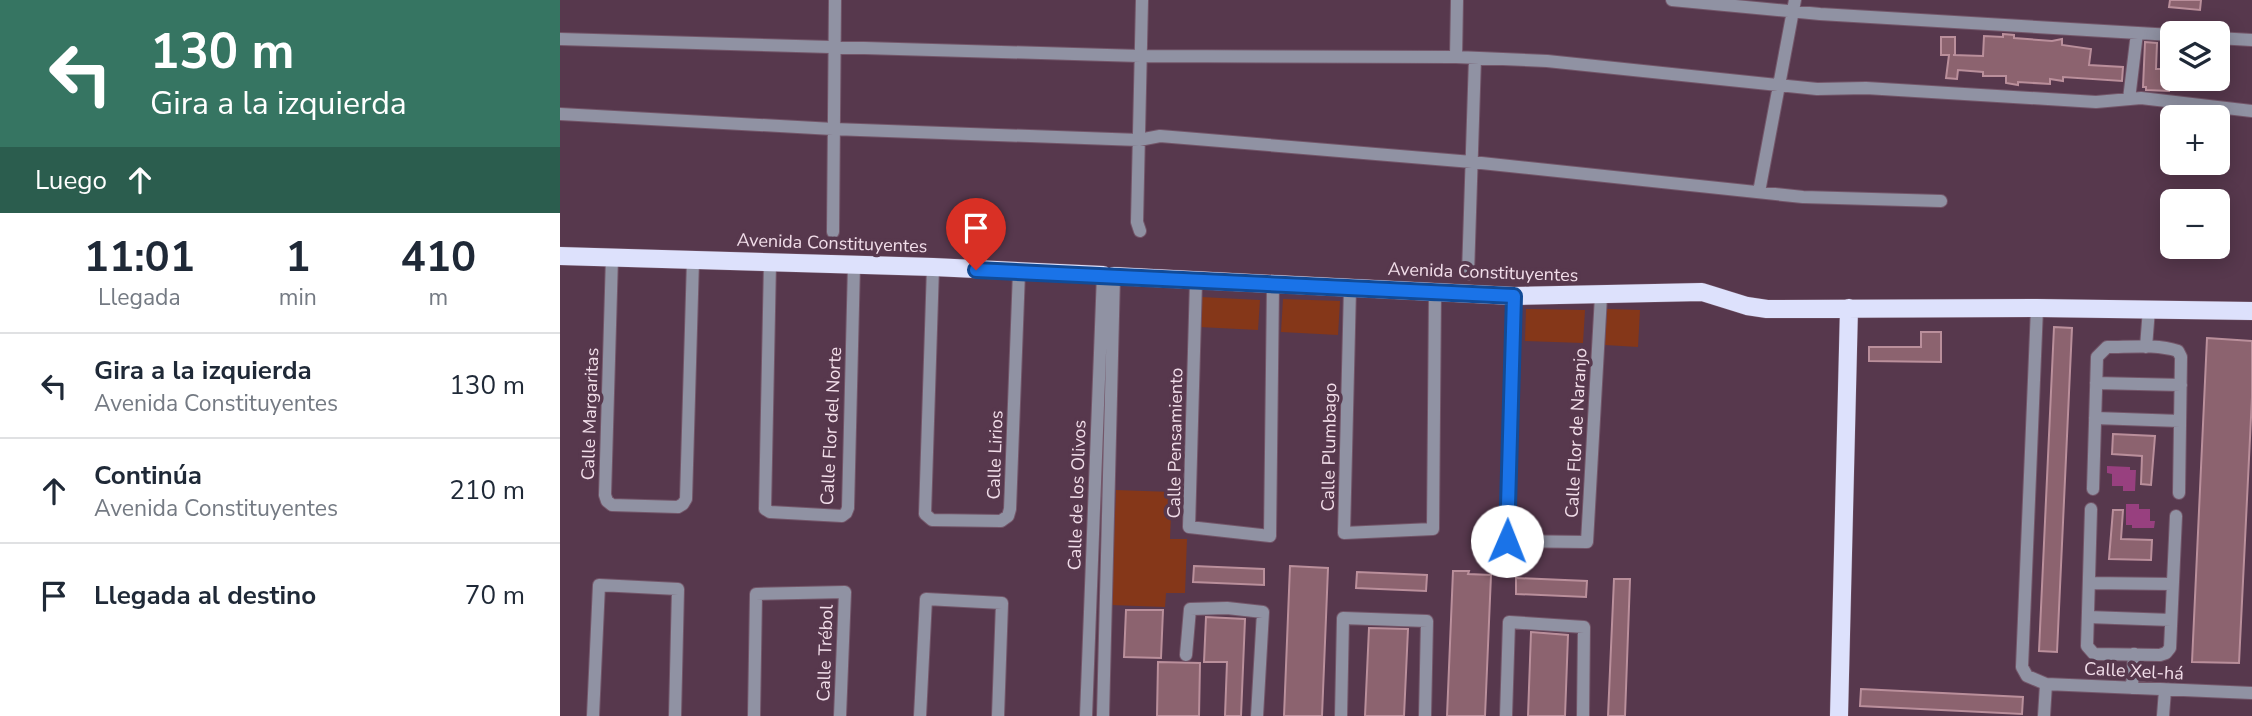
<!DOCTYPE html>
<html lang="es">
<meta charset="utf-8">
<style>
:root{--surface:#fff;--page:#f2f2f3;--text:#1f2937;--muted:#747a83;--line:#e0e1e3}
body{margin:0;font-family:"Nunito Sans",sans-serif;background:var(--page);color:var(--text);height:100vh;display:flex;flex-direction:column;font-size:26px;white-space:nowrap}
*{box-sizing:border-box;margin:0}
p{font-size:23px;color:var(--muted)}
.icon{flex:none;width:38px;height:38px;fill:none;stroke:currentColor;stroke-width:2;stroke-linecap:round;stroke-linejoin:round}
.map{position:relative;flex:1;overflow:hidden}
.details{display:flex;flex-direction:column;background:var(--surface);width:560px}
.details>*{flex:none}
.banner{background:#367562;color:#fff;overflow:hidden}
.fabs{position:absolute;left:1600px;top:21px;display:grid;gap:14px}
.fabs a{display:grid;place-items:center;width:70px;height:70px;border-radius:10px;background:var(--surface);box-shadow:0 4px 18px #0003;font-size:35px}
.pin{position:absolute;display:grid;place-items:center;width:60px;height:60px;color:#fff;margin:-72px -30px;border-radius:50% 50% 50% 0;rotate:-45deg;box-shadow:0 0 7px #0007}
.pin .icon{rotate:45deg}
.me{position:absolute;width:77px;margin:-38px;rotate:1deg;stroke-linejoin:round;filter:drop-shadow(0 0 5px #0008)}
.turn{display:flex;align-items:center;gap:24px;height:147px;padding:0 35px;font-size:32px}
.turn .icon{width:91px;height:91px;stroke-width:2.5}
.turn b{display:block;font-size:49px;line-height:60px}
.then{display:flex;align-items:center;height:66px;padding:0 35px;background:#0003;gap:14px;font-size:26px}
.eta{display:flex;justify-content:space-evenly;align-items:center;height:119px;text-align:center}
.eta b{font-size:42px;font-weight:700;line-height:49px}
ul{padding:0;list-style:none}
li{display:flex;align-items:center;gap:21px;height:105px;padding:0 35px;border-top:2px solid var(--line)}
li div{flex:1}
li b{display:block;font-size:26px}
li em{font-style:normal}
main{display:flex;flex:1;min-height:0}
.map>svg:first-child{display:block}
.green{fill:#853719}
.water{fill:#98407f}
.building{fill:#8c636f;stroke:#ba8f9b;stroke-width:2}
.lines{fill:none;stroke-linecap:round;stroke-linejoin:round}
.minor-casing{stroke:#735669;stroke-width:14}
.major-casing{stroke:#735669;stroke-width:19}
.minor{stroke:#9092a3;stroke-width:12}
.major{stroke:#dde1fc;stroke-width:18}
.route-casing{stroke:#114b97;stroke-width:18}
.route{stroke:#1a73e8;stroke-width:12}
.labels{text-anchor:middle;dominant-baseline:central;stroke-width:7;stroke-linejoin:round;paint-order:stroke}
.street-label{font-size:18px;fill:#f1dde9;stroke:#57384d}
</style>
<main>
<section class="details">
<div class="banner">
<div class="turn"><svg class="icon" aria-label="left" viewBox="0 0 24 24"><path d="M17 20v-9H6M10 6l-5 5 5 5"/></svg><div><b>130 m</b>Gira a la izquierda</div></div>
<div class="then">Luego<svg class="icon" aria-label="ahead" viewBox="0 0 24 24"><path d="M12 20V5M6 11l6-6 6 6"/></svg></div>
</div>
<div class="eta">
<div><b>11:01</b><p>Llegada</p></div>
<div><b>1</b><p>min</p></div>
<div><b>410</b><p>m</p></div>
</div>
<ul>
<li><svg class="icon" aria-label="left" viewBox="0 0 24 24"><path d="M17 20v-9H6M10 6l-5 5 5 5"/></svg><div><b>Gira a la izquierda</b><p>Avenida Constituyentes</p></div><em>130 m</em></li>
<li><svg class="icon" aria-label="ahead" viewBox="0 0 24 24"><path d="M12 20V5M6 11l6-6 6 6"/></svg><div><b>Continúa</b><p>Avenida Constituyentes</p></div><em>210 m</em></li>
<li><svg class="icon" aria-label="arrive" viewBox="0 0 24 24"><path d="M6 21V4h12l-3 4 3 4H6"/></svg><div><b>Llegada al destino</b></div><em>70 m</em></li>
</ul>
</section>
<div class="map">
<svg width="1692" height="716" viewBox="0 0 1692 716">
<rect width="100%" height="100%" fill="#57384d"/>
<path class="green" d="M 641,297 L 700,300 L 698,330 L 639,327 Z
M 723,299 L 780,301 L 778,335 L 721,332 Z
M 966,309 L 1025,310 L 1023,343 L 965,341 Z
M 1047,309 L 1080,310 L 1078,347 L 1045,345 Z
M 556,490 L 612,492 L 610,539 L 627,539 L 625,593 L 606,593 L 605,607 L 551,605 Z"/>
<path class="water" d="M 1547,466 L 1570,467 L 1570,470 L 1576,470 L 1575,491 L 1563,491 L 1563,486 L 1552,486 L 1552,474 L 1547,473 Z
M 1566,504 L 1579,504 L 1579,509 L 1590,509 L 1590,521 L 1595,521 L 1594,528 L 1572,528 L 1572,525 L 1566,525 Z"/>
<path class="building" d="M 1610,0 L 1641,0 L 1640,10 L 1609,7 Z
M 1443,34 L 1454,35 L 1454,38 L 1492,41 L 1502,39 L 1502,45 L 1531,49 L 1529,65 L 1563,67 L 1562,81 L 1503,77 L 1503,81 L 1490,79 L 1490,84 L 1458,82 L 1458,85 L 1446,83 L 1446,76 L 1423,76 L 1423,72 L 1398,70 L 1397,79 L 1386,78 L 1389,55 L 1381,55 L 1381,37 L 1395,37 L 1395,55 L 1393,55 L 1423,56 L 1424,36 L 1443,37 Z
M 1585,42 L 1597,43 L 1596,69 L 1612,69 L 1612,85 L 1609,85 L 1609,91 L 1586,90 L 1586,87 L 1583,87 Z
M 1494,327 L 1512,328 L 1497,652 L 1479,651 Z
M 1361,332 L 1381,332 L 1381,362 L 1309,361 L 1309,347 L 1361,347 Z
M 1647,338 L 1692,341 L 1692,397 L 1679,663 L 1632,662 Z
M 1553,434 L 1595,436 L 1591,485 L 1581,484 L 1582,456 L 1552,454 Z
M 1553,510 L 1563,510 L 1561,539 L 1592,540 L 1591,560 L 1549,559 Z
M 634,566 L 704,569 L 704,585 L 633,582 Z
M 730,566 L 768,568 L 762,716 L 724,716 Z
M 893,571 L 909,571 L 908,574 L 931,575 L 925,716 L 887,716 Z
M 797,572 L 867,575 L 866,591 L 796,588 Z
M 956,578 L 1027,581 L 1026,597 L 956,594 Z
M 1054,579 L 1070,579 L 1065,716 L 1048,716 Z
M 566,610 L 603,610 L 601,658 L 564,657 Z
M 646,617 L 685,619 L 681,716 L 665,716 L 667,662 L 644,662 Z
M 809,628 L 848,629 L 844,716 L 805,716 Z
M 971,632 L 1008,635 L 1005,716 L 968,716 Z
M 598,662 L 640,663 L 639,716 L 597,716 Z
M 1301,689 L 1463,697 L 1462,714 L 1300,706 Z"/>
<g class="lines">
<g class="minor-casing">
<path id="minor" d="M 1112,0 L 1260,14 L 1612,35
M 1657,38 L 1692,40
M 0,39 L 580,56 L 896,57 L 987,61 L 1257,89 L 1306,88 L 1536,102 L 1581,98 L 1692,111
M 896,57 L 897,0
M 1569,99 L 1577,33
M 0,114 L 273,129 L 579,140 L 600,136 L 912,162 L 1243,197 L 1381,201
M 1199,192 L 1235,0
M 580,231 L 577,222 L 582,0
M 273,232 L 275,0
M 52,257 L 45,495 L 47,501 L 52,505 L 118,507 L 123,504 L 126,499 L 133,260
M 210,262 L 205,509 L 210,512 L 282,516 L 286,513 L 288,508 L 294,265
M 373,267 L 365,514 L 372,520 L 441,521 L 448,516 L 450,509 L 459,272
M 908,274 L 915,58
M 636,281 L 629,527 L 710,536 L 713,285
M 790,288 L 784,533 L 873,529 L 875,293
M 954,296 L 947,541 L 1027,542 L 1041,296
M 1477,308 L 1462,667 L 1467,676 L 1486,684
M 1586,347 L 1589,309
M 1536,383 L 1621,385
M 1535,418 L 1620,421
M 1533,489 L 1537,357 L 1547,347 C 1570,347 1596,344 1618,351 L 1621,357 L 1619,493
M 1531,509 L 1527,646 L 1534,654 L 1600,655 L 1606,653 L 1610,648 L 1616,516
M 1529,583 L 1613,584
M 1528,617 L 1611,620
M 626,655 L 630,609 L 667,608 L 703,612 L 697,716
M 1572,688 L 1574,654
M 33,716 L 39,585 L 118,589 L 115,716
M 194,716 L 196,594 L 285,592 L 280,716
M 360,716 L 366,599 L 442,603 L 438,716
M 526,716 L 543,275 L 554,276 L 543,716
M 781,716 L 783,618 L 867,621 L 865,716
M 946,716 L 949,622 L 1024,627 L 1023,716
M 1484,716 L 1486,684 L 1692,693
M 1603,716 L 1605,690"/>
</g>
<g class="major-casing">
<path id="major" d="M 0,256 L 373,267 L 543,275
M 554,276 L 954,296 L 1142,292 L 1187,306 L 1207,309 L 1477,308 L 1692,311
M 1279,716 L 1289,308"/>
</g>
<use href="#minor" class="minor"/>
<use href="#major" class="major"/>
</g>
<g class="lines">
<g class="route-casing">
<path id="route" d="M 416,270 L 954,296 L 947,541"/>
</g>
<use href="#route" class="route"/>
</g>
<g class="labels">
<g class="street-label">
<text transform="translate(272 243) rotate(2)">Avenida Constituyentes</text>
<text transform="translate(923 272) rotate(2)">Avenida Constituyentes</text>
<text transform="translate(30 414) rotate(-88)">Calle Margaritas</text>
<text transform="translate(271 426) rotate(-87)">Calle Flor del Norte</text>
<text transform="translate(1016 433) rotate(-87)">Calle Flor de Naranjo</text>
<text transform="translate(615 443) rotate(-89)">Calle Pensamiento</text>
<text transform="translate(769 447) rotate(-89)">Calle Plumbago</text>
<text transform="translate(435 455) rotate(-88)">Calle Lirios</text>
<text transform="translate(517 495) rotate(-88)">Calle de los Olivos</text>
<text transform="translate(265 653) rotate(-88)">Calle Trébol</text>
<text transform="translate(1574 671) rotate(3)">Calle Xel-há</text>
</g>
</g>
</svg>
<div class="fabs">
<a><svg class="icon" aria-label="layers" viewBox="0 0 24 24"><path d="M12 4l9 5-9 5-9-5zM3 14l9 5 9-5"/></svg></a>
<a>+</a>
<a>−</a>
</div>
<div class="pin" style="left:416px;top:270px;background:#d93025"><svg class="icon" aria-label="arrive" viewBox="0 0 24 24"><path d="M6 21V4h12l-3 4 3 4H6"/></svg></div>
<svg class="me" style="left:947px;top:541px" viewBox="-20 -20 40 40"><circle r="19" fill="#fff"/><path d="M0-13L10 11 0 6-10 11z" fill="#1a73e8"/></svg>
</div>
</main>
